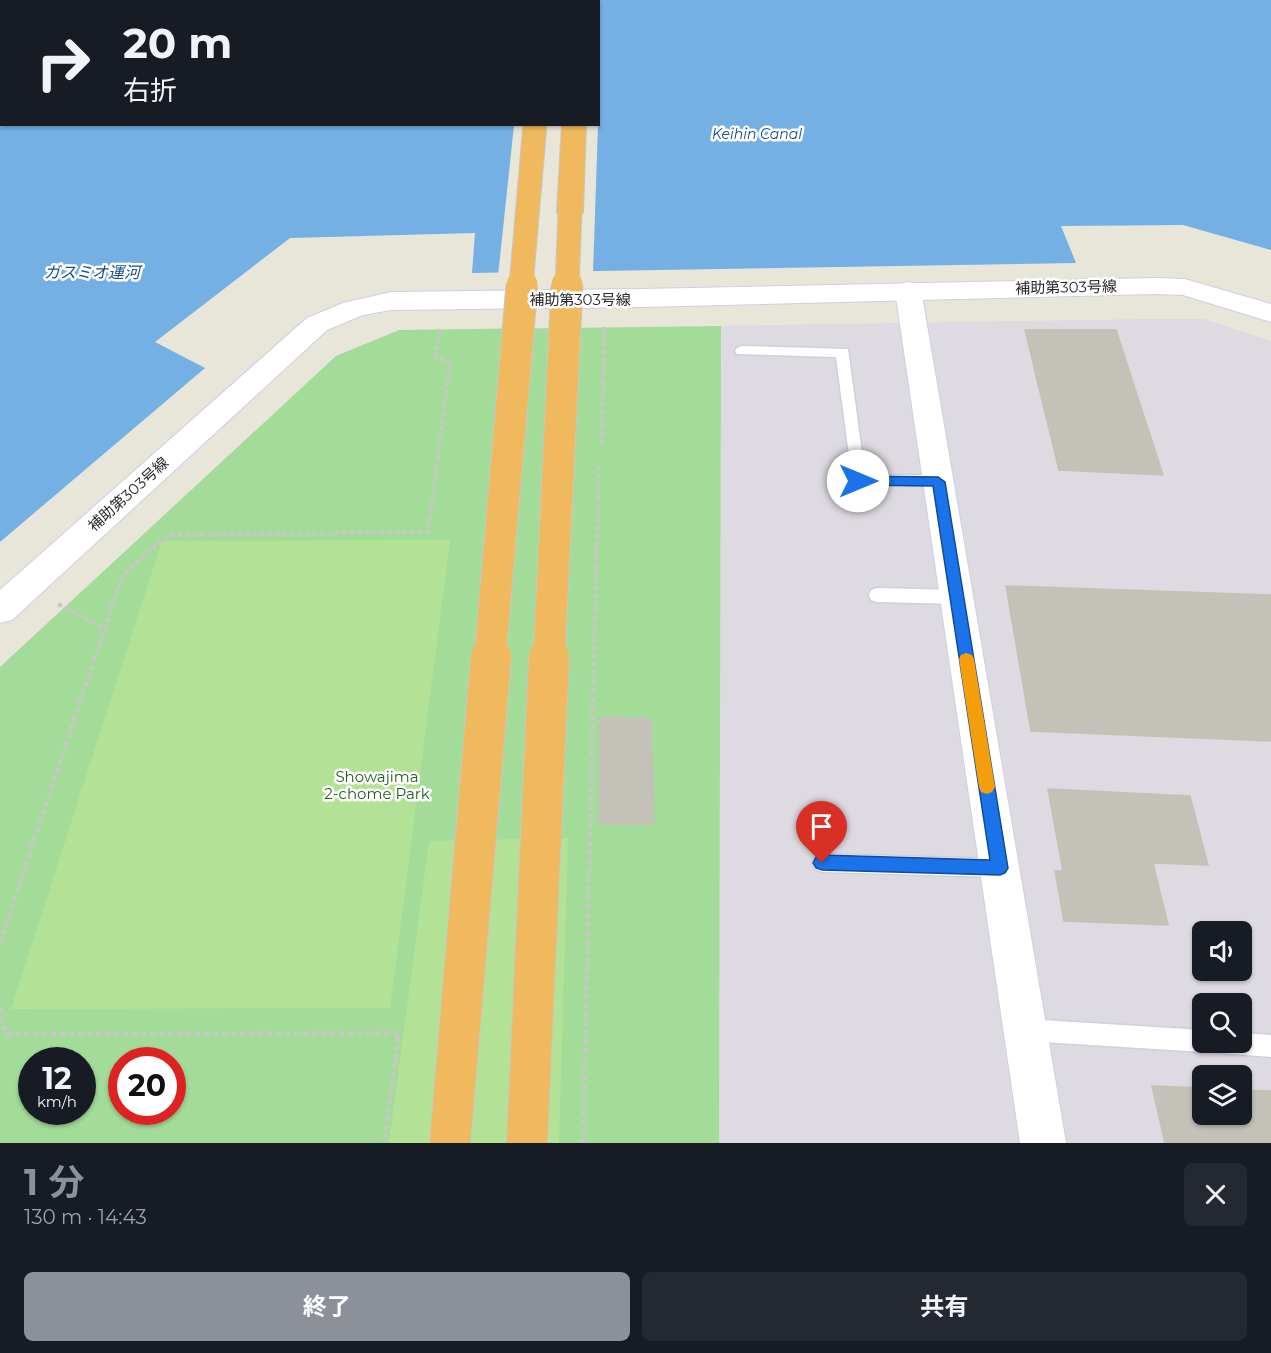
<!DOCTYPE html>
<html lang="ja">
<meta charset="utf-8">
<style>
:root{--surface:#171b24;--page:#242831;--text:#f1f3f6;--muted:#9ea1a6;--accent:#8c9099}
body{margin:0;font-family:Montserrat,"Noto Sans JP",sans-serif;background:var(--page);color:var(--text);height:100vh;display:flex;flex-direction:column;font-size:22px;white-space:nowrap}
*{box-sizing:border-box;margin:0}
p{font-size:20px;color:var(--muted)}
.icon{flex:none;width:33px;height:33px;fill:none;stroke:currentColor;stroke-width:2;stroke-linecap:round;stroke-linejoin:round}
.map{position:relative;height:1143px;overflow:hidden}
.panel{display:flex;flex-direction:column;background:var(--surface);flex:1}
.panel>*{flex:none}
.banner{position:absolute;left:0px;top:0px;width:600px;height:126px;box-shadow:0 2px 4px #0004;background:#171b24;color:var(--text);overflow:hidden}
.tools{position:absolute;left:1192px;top:921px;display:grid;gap:12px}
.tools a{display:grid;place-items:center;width:60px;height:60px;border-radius:9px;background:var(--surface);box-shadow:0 2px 4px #0004;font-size:30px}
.speed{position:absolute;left:18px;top:1047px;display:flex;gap:12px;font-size:30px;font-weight:700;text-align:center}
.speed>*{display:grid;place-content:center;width:78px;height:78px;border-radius:50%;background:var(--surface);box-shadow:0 2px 4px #0004;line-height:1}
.speed small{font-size:15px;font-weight:400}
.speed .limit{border:9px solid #d22;background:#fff;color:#111}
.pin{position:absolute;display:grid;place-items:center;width:51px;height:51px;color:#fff;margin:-62px -26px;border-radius:50% 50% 50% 0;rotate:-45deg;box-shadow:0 0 6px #0007}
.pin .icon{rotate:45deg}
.me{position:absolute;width:66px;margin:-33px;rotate:90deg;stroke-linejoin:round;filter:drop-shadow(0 0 4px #0008)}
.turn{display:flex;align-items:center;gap:21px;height:126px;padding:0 24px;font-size:27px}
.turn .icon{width:78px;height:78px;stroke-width:2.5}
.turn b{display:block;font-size:42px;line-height:51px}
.round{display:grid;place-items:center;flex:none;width:63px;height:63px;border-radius:9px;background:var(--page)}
.overview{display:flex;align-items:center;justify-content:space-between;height:102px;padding:0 24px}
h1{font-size:36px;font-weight:700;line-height:45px;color:var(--accent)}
.cta{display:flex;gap:12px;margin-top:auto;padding:12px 24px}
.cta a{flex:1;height:69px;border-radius:9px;background:var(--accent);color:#fff;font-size:24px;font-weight:700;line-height:69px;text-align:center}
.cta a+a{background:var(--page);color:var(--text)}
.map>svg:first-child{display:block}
.industrial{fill:#dddae1;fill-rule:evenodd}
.green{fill:#a3db99;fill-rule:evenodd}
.pitch{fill:#b3e296}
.water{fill:#74b0e3;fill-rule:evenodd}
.pier{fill:#e8e5d9}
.building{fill:#c4c1b9;stroke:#c3c1b3;stroke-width:1.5}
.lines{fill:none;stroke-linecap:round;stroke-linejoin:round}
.service-casing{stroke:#cfcfdf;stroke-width:3}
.minor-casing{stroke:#cfcfdf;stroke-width:2}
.tertiary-casing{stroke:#cfcfdf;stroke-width:2}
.motorway-casing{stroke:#c7c7c7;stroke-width:2}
.path-far1{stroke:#c7c7c7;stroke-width:4;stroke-dasharray:4.5 3;stroke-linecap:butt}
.path{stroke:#c7c7c7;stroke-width:4.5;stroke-dasharray:5 4;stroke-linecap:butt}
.service{fill:#fff;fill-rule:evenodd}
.minor{fill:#fff;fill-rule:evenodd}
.tertiary{fill:#fff;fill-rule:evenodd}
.motorway{fill:#f0b95d;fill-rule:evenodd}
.motorway-bridge-far2-casing{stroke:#c7c7c7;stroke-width:25;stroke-linecap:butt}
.motorway-bridge-far1-casing{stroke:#c7c7c7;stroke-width:33;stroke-linecap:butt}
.motorway-bridge-casing{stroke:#c7c7c7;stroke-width:42;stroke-linecap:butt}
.motorway-bridge-far2{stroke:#f0b95d;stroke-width:23}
.motorway-bridge-far1{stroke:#f0b95d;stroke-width:31}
.motorway-bridge{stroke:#f0b95d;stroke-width:40}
.route{fill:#1a73e8;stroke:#114b97;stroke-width:1.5}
.slow{fill:#f59e0b}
.labels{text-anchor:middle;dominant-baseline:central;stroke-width:5;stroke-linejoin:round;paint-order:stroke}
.far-water-label{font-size:14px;font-style:italic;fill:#184c8a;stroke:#fff}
.street-label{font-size:15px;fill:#272727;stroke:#fff}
.park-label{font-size:15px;fill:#1f5c1f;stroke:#fff}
.water-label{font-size:16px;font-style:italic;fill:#184c8a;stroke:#fff}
</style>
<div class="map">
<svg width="1271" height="1143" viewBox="0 0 1271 1143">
<rect width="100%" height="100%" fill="#e8e5d9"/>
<path class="industrial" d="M 1147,319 L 1204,319 L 1271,341 L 1271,1143 L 719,1143 L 721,326 ZM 1203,932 L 1242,932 L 1242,970 L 1203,970 ZM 1203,1004 L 1242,1004 L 1242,1042 L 1203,1042 ZM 1203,1076 L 1242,1076 L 1242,1114 L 1203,1114 Z"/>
<path class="green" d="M 721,326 L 719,1143 L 0,1143 L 0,667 L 336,356 L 399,330 ZM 32,1060 L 82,1060 L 82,1112 L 32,1112 ZM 122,1060 L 172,1060 L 172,1112 L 122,1112 Z"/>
<path class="pitch" d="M 450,540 L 390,1008 L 11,1009 L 162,541 Z
M 568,838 L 559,1143 L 389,1143 L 429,841 Z"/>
<path class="water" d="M 0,0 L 1271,0 L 1271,250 L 1183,225 L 1061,226 L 1076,263 L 472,273 L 475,233 L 290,238 L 155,342 L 205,368 L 0,542 ZM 2,2 L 598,2 L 598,124 L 2,124 Z"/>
<path class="pier" d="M 514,125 L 598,125 L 593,274 L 498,276 Z"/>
<path class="building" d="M 1025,330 L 1116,330 L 1163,475 L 1059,470 Z
M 1006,586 L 1271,595 L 1271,741 L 1031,731 Z
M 600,717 L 651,718 L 654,824 L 599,824 Z
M 1048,789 L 1190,796 L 1208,865 L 1153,863 L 1168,925 L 1064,921 L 1055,871 L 1063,871 Z
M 1152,1086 L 1203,1088 L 1203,1114 L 1242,1114 L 1242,1090 L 1271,1091 L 1271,1143 L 1165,1143 Z"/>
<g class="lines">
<g class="service-casing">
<path id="service" d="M 742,346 L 848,349 L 865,475 L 938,475 L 943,477 L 946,481 L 943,485 L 853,485 L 836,357 L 737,354 L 735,351 L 737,348 Z
M 877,588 L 957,590 L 963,592 L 965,597 L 963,602 L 957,604 L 877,602 L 871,600 L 869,595 L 871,590 Z
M 822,854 L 1000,859 L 1007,862 L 1010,868 L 1007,874 L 1000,877 L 822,872 L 815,869 L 812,863 L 815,857 Z
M 1026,1019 L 1203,1030 L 1203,1042 L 1242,1042 L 1242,1033 L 1271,1035 L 1271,1057 L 1221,1053 L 1213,1050 L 1212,1046 L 1203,1052 L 1026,1041 L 1018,1038 L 1015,1030 L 1018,1022 Z"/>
</g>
<g class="minor-casing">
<path id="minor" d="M 908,282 L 917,284 L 921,290 L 1066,1143 L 1020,1143 L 895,290 L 899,284 Z"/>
</g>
<g class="tertiary-casing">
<path id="tertiary" d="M 1155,278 L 1185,279 L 1271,304 L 1271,322 L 1183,295 L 1155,294 L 642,307 L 391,310 L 363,315 L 327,330 L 12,620 L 0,623 L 0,590 L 307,318 L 343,303 L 391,292 L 642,289 Z"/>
</g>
<g class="motorway-casing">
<path id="motorway" d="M 536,0 L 556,0 L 556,2 L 536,2 Z
M 570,0 L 590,0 L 590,2 L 570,2 Z
M 562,124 L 586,124 L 583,212 L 579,217 L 570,220 L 561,217 L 557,212 Z"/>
</g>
<path class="path-far1" d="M 602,444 L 604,326
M 58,604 L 105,629
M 95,658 L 122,576 L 168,535 L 428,532 L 450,363 L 436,357 L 439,328
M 594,658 L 599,466"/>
<path class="path" d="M 0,943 L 95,657
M 0,1008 L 6,1034 L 399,1033 L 384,1143
M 583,1143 L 594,657"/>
<use href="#service" class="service"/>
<use href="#minor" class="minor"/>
<use href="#tertiary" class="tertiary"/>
<use href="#motorway" class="motorway"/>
<g class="motorway-bridge-far2-casing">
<path id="motorway-bridge-far2" d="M 521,286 L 535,124
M 567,286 L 570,212"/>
</g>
<g class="motorway-bridge-far1-casing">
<path id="motorway-bridge-far1" d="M 490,658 L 522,285
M 549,658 L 567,285"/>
</g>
<g class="motorway-bridge-casing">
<path id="motorway-bridge" d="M 450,1143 L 491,657
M 527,1143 L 549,657"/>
</g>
<use href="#motorway-bridge-far2" class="motorway-bridge-far2"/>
<use href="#motorway-bridge-far1" class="motorway-bridge-far1"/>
<use href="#motorway-bridge" class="motorway-bridge"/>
</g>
<path class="route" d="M 858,476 L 938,477 L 945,482 L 1008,868 L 1005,873 L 1000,875 L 822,870 L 816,868 L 813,863 L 816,857 L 822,855 L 990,860 L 933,486 L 858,485 L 852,481 Z"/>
<path class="slow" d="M 966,653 L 972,655 L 974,659 L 995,787 L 992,792 L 987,794 L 981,792 L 979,787 L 959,659 L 961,655 Z"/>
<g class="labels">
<g class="far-water-label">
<text x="757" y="134">Keihin Canal</text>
</g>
<g class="street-label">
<text transform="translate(1066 287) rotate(-1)">補助第303号線</text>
<text x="580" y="299">補助第303号線</text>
<text transform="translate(128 494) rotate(-42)">補助第303号線</text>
</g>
<g class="park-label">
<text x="377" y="776">Showajima<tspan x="377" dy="17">2-chome Park</tspan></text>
</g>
<g class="water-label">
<text x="92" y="272">ガスミオ運河</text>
</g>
</g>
</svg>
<div class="tools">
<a><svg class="icon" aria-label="sound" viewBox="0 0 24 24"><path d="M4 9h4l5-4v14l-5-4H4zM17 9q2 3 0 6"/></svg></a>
<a><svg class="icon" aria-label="search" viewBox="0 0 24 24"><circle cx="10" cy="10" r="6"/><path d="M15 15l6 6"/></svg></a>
<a><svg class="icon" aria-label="layers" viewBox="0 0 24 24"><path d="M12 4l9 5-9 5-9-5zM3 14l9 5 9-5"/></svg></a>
</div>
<div class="speed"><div>12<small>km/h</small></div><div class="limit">20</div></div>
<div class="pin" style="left:822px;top:863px;background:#d93025"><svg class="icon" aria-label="arrive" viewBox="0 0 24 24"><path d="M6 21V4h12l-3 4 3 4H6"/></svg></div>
<svg class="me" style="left:858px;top:481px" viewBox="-20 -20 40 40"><circle r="19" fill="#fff"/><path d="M0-13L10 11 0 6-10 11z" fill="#1a73e8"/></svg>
<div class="banner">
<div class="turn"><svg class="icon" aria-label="right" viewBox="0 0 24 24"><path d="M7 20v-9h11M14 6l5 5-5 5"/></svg><div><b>20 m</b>右折</div></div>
</div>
</div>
<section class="panel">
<div class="overview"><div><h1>1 分</h1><p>130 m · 14:43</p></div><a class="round"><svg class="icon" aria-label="close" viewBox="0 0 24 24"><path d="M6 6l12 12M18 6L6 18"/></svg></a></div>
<div class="cta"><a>終了</a><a>共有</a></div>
</section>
